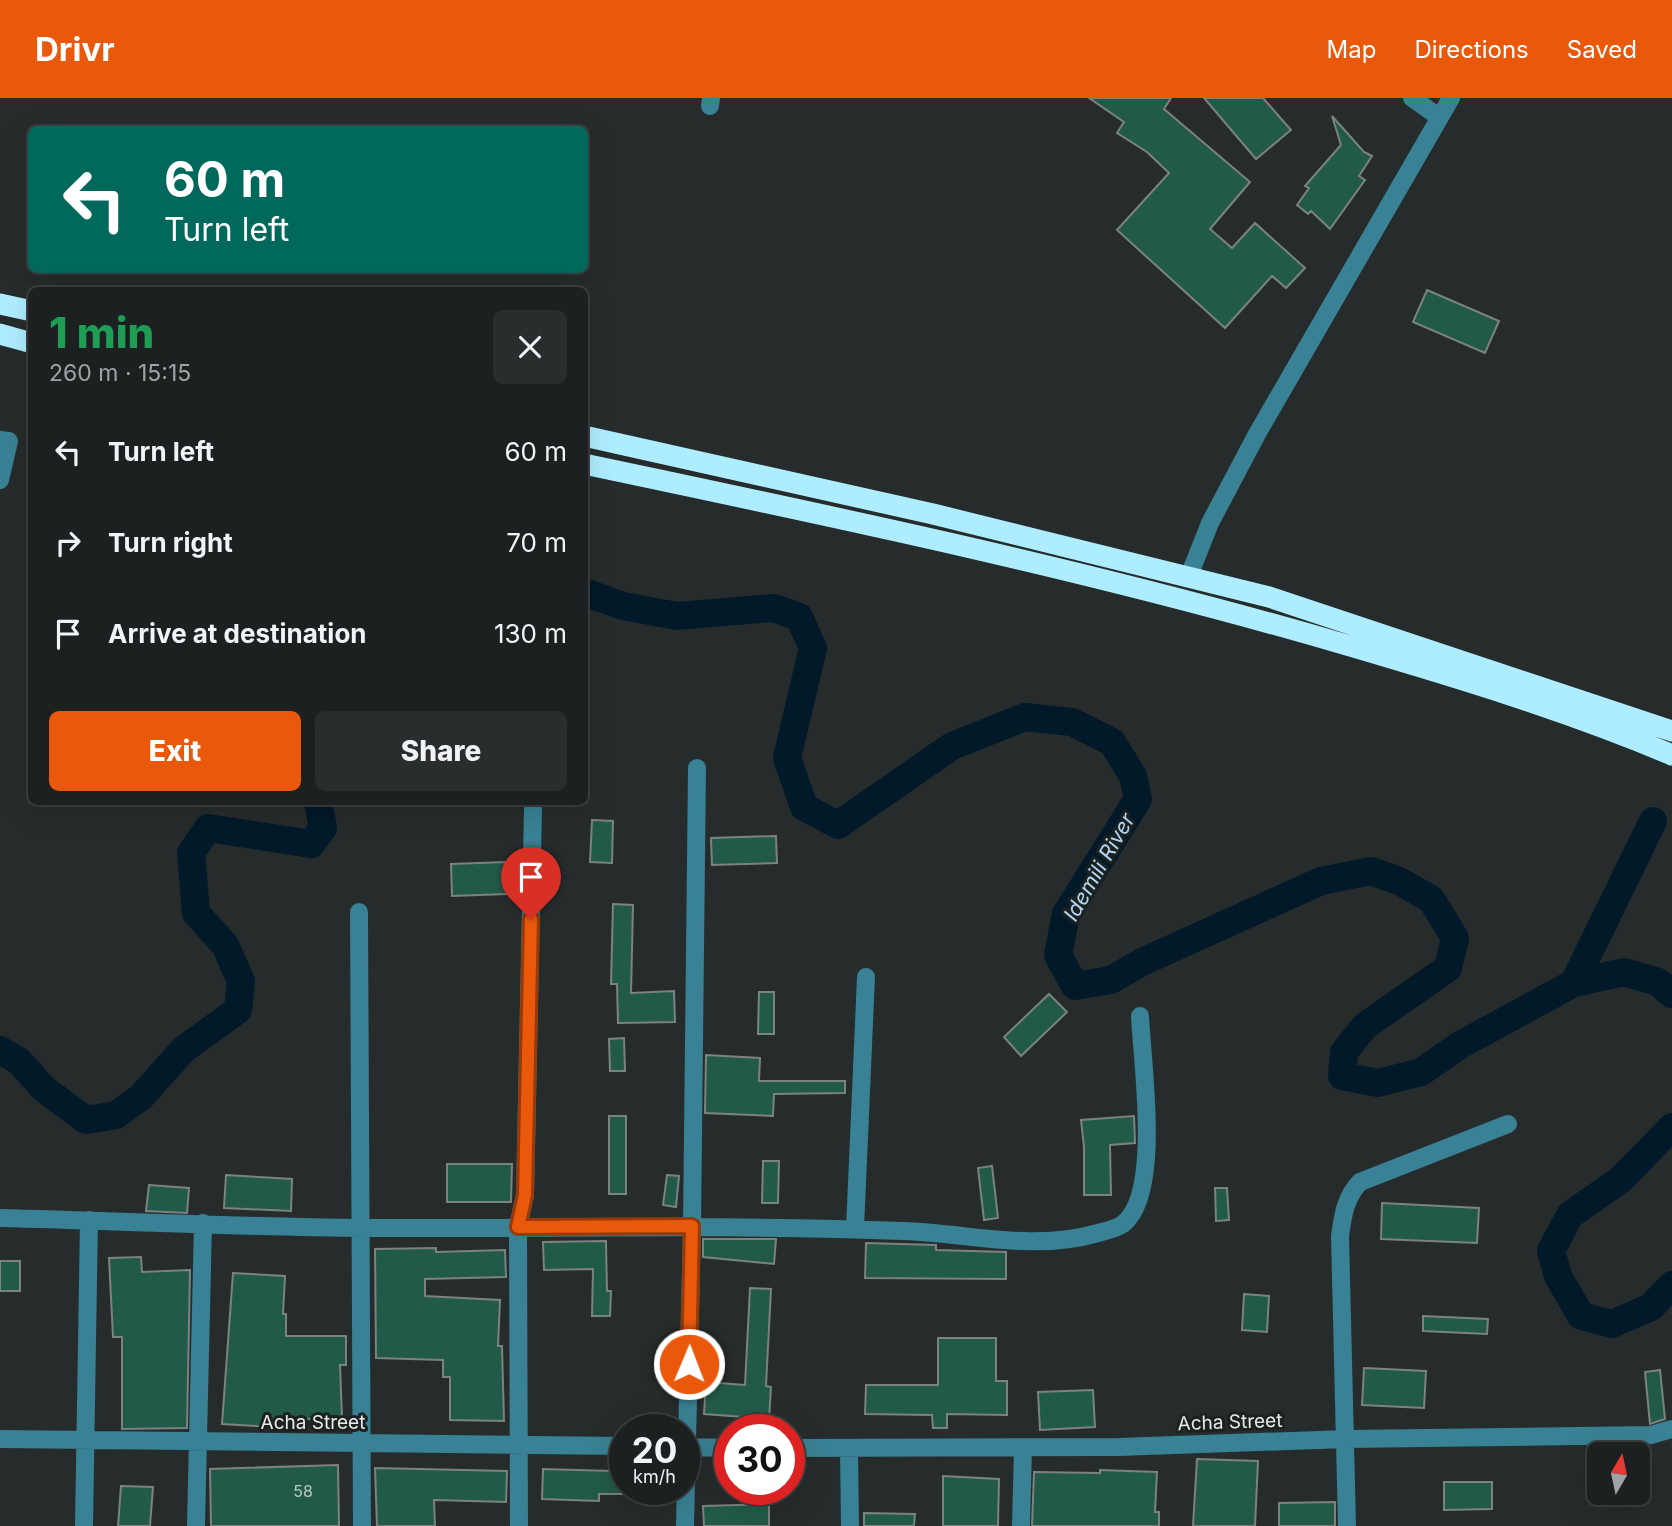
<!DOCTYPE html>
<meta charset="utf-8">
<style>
:root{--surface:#1c2020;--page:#292d2d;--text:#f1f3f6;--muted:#a0a3a5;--line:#3a3e3e;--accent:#ea580c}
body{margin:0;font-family:Inter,sans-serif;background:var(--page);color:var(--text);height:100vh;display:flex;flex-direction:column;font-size:26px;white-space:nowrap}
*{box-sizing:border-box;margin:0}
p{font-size:23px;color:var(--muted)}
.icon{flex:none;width:38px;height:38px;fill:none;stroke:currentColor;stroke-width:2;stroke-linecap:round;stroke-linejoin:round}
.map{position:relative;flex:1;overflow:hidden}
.details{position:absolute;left:28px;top:189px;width:560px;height:518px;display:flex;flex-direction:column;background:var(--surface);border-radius:10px;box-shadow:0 7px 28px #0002,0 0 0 2px var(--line)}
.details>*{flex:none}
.banner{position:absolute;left:28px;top:28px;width:560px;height:147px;border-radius:10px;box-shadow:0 7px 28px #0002,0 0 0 2px var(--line);background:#00695c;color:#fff;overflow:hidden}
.needle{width:46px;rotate:9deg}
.tools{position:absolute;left:1587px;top:1344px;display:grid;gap:14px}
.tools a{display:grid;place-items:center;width:63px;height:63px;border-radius:10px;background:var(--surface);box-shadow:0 7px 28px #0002,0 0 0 2px var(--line);font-size:35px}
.speed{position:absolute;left:609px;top:1316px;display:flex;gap:14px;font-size:35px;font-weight:700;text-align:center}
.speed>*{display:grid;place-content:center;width:91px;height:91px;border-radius:50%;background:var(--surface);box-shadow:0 7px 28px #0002,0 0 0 2px var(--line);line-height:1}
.speed small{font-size:18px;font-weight:400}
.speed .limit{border:10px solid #d22;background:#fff;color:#111}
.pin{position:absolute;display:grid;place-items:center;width:60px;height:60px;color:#fff;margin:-72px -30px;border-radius:50% 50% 50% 0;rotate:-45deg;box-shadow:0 0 7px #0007}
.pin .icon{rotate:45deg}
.me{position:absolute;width:77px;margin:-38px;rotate:1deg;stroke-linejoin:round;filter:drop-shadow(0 0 5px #0008)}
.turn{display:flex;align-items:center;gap:24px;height:147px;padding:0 21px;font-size:32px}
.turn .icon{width:91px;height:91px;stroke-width:2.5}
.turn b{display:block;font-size:49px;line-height:60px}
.round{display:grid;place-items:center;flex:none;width:74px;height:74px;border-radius:10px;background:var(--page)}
.head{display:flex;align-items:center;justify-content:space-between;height:119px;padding:0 21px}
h1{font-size:42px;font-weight:800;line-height:52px;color:#1e9e55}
.button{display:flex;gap:14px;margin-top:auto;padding:14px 21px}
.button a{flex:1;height:80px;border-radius:10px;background:var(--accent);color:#fff;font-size:28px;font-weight:800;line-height:80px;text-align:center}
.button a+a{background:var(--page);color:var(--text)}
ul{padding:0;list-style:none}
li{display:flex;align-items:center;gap:21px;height:91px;padding:0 21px}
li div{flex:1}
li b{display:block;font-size:26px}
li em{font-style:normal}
header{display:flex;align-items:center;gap:42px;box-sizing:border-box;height:98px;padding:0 35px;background:var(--accent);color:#fff}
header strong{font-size:33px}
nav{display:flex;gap:38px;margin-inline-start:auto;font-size:24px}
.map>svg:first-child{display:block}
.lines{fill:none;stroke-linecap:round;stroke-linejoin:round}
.river{stroke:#021929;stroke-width:28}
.building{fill:#225a49;stroke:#7c8280;stroke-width:2}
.minor{stroke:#398194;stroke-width:18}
.highway{stroke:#aeedff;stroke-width:21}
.route-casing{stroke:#983908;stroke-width:18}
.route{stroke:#ea580c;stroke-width:12}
.labels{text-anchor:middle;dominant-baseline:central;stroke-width:6;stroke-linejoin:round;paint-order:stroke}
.number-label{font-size:16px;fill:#b7c8c3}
.street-label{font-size:19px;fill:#e9ecec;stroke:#1c2121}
.water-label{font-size:21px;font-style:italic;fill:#b3d8f5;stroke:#1c2121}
</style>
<header>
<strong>Drivr</strong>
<nav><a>Map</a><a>Directions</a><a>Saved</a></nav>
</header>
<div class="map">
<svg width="1672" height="1428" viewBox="0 0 1672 1428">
<rect width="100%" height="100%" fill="#262b2b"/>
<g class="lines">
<path class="river" d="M 584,494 L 623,508 L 677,518 L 774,510 L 799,519 L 813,550 L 787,660 L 804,709 L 838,727 L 952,648 L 1025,619 L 1072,624 L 1112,644 L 1133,678 L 1138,701 L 1066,816 L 1058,857 L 1075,888 L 1111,882 L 1142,864 L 1321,783 L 1371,773 L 1399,783 L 1431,801 L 1455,840 L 1448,870 L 1365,928 L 1344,954 L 1342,978 L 1378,985 L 1421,974 L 1460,947 L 1574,885 L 1624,874 L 1658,884 L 1672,896
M 1574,885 L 1653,723
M 0,952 L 19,963 L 44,991 L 86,1022 L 116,1017 L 141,999 L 184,951 L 238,912 L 241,883 L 225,847 L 196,815 L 191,755 L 208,730 L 311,746 L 323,730 L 318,704
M 1672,1029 L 1620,1082 L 1570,1117 L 1551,1153 L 1558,1178 L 1581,1218 L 1612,1226 L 1651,1209 L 1672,1187"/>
</g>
<path class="building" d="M 1089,0 L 1171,0 L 1164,11 L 1250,84 L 1210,131 L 1232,150 L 1255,125 L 1305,170 L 1286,190 L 1272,178 L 1225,230 L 1117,132 L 1169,75 L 1147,54 L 1117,35 L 1124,24 Z
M 1204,0 L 1263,0 L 1291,32 L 1256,61 Z
M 1332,18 L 1364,54 L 1372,58 L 1359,78 L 1365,82 L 1330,131 L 1311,113 L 1308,116 L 1297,107 L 1309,90 L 1305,88 L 1341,47 Z
M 1427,192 L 1499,223 L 1485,255 L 1413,224 Z
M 592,722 L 613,723 L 612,765 L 590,764 Z
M 776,738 L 777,765 L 712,767 L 711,740 Z
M 506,764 L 507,796 L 452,798 L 451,766 Z
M 613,806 L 633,807 L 631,895 L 674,893 L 675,924 L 618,925 L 617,886 L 611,886 Z
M 759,894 L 774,894 L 774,936 L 758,936 Z
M 1049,896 L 1067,914 L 1021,958 L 1004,939 Z
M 624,940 L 625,973 L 610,973 L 609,941 Z
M 706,957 L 760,960 L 759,983 L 845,983 L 845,995 L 774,996 L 773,1018 L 705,1015 Z
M 609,1018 L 626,1018 L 626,1096 L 609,1096 Z
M 1134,1018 L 1135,1045 L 1110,1047 L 1111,1097 L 1084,1097 L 1084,1049 L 1081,1022 Z
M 763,1063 L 779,1063 L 778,1105 L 762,1105 Z
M 447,1066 L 512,1066 L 511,1104 L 447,1104 Z
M 992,1068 L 998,1120 L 984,1122 L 978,1070 Z
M 226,1077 L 292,1081 L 291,1113 L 224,1110 Z
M 667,1077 L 679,1078 L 676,1109 L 663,1107 Z
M 149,1087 L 189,1090 L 187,1115 L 146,1113 Z
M 1215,1090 L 1227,1090 L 1229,1122 L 1216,1123 Z
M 1382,1105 L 1479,1110 L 1477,1145 L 1381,1141 Z
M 703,1141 L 776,1141 L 774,1166 L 703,1159 Z
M 606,1143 L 607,1193 L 611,1193 L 610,1218 L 592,1218 L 593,1171 L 544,1172 L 543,1144 Z
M 866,1145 L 936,1147 L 936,1152 L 1006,1154 L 1006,1181 L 865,1180 Z
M 436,1150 L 436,1154 L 505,1152 L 506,1179 L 425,1181 L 425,1198 L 500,1202 L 498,1248 L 502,1248 L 504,1323 L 450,1322 L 450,1279 L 443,1279 L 443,1262 L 376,1260 L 375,1151 Z
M 141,1159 L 142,1174 L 190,1172 L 187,1330 L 122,1331 L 122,1239 L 113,1239 L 109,1160 Z
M 0,1163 L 20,1163 L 20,1193 L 0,1193 Z
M 233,1175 L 285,1178 L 283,1216 L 286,1216 L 286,1238 L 346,1238 L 346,1267 L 340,1267 L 342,1320 L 273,1322 L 273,1329 L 222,1326 Z
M 750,1190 L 771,1191 L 766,1288 L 771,1289 L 769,1321 L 704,1316 L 706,1284 L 745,1287 Z
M 1244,1196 L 1269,1198 L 1267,1234 L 1242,1232 Z
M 1423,1218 L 1488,1221 L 1487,1236 L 1423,1233 Z
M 938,1240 L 996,1240 L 996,1283 L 1007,1283 L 1007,1317 L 947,1316 L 947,1330 L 933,1330 L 932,1317 L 865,1316 L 866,1287 L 938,1287 Z
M 1364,1270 L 1426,1273 L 1424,1310 L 1362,1307 Z
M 1660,1272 L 1665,1321 L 1650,1326 L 1645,1274 Z
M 1093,1292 L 1095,1329 L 1040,1332 L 1038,1294 Z
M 1197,1361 L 1258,1363 L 1255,1428 L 1193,1428 Z
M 612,1365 L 625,1365 L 625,1396 L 599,1396 L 599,1403 L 542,1401 L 543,1371 L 612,1373 Z
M 338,1367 L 339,1428 L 211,1428 L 210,1371 Z
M 375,1370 L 507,1373 L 506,1404 L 434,1402 L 435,1428 L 377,1428 Z
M 1100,1372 L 1157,1374 L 1155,1414 L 1159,1414 L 1159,1428 L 1032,1428 L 1034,1374 L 1100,1375 Z
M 943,1378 L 999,1381 L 998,1428 L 943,1428 Z
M 1444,1384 L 1492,1384 L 1492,1411 L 1444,1412 Z
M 121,1388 L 153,1389 L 150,1428 L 118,1428 Z
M 1335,1404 L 1335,1428 L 1279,1428 L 1279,1405 Z
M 769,1406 L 769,1428 L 704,1428 L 703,1408 Z
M 864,1415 L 915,1416 L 914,1428 L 864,1428 Z"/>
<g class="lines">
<path class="minor" d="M 1412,0 L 1439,19
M 710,8 L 711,0
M 0,342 L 9,343 L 0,382
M 1189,478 L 1210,425 L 1257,336 L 1451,0
M 359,814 L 362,1428
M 0,1120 C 121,1123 243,1129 364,1130 C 544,1131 724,1126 903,1133 C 968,1135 1033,1154 1098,1135 C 1105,1133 1116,1131 1123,1126 C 1162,1096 1142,965 1140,918
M 855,1131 L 866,879
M 0,1341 L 625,1348
M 684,1349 L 730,1350
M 789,1350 L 1119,1349 L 1346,1341 L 1651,1337 L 1672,1331
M 849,1351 L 850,1428
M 84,1428 L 89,1122
M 196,1428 L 203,1125
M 519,1428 L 518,1129 L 525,1097 L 533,711
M 685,1428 L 692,1128 L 697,670
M 1021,1428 L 1023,1350
M 1347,1428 L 1340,1138 C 1343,1117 1345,1100 1360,1084 L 1508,1026"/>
<path class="highway" d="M 0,206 L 32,213
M 0,236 L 32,245
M 584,338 L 933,416 L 1269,499 L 1672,633
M 584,366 C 841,420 1098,474 1350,548 C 1459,580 1568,613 1672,657"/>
</g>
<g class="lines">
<g class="route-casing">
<path id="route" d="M 531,821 L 525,1097 L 518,1129 L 692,1128 L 689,1266"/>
</g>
<use href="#route" class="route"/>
</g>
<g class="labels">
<g class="number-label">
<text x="303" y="1393">58</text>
</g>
<g class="street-label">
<text x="313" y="1324">Acha Street</text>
<text transform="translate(1230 1324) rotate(-2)">Acha Street</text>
</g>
<g class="water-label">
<text transform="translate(1099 769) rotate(-60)">Idemili River</text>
</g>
</g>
</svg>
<div class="tools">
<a><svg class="needle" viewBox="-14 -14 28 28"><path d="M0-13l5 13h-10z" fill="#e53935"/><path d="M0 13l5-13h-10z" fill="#a0a3a5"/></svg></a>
</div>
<div class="speed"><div>20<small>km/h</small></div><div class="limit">30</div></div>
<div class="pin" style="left:531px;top:821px;background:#d93025"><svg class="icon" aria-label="arrive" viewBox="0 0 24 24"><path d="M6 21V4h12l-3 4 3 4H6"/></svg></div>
<svg class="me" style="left:689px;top:1266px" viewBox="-20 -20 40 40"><circle r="17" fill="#ea580c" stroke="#fff" stroke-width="3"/><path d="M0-11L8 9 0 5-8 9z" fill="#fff"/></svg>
<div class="banner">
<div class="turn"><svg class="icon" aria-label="left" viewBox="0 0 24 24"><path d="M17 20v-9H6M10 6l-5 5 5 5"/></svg><div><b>60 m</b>Turn left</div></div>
</div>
<section class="details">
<div class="head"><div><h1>1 min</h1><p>260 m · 15:15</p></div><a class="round"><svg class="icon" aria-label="close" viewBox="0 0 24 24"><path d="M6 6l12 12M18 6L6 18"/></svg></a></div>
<ul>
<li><svg class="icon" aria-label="left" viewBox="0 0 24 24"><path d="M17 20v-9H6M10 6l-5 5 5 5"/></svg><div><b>Turn left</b></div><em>60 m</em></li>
<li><svg class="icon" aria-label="right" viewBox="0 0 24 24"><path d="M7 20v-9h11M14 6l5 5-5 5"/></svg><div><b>Turn right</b></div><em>70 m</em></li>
<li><svg class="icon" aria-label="arrive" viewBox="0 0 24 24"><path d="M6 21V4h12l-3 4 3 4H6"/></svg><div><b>Arrive at destination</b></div><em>130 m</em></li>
</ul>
<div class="button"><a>Exit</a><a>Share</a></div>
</section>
</div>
